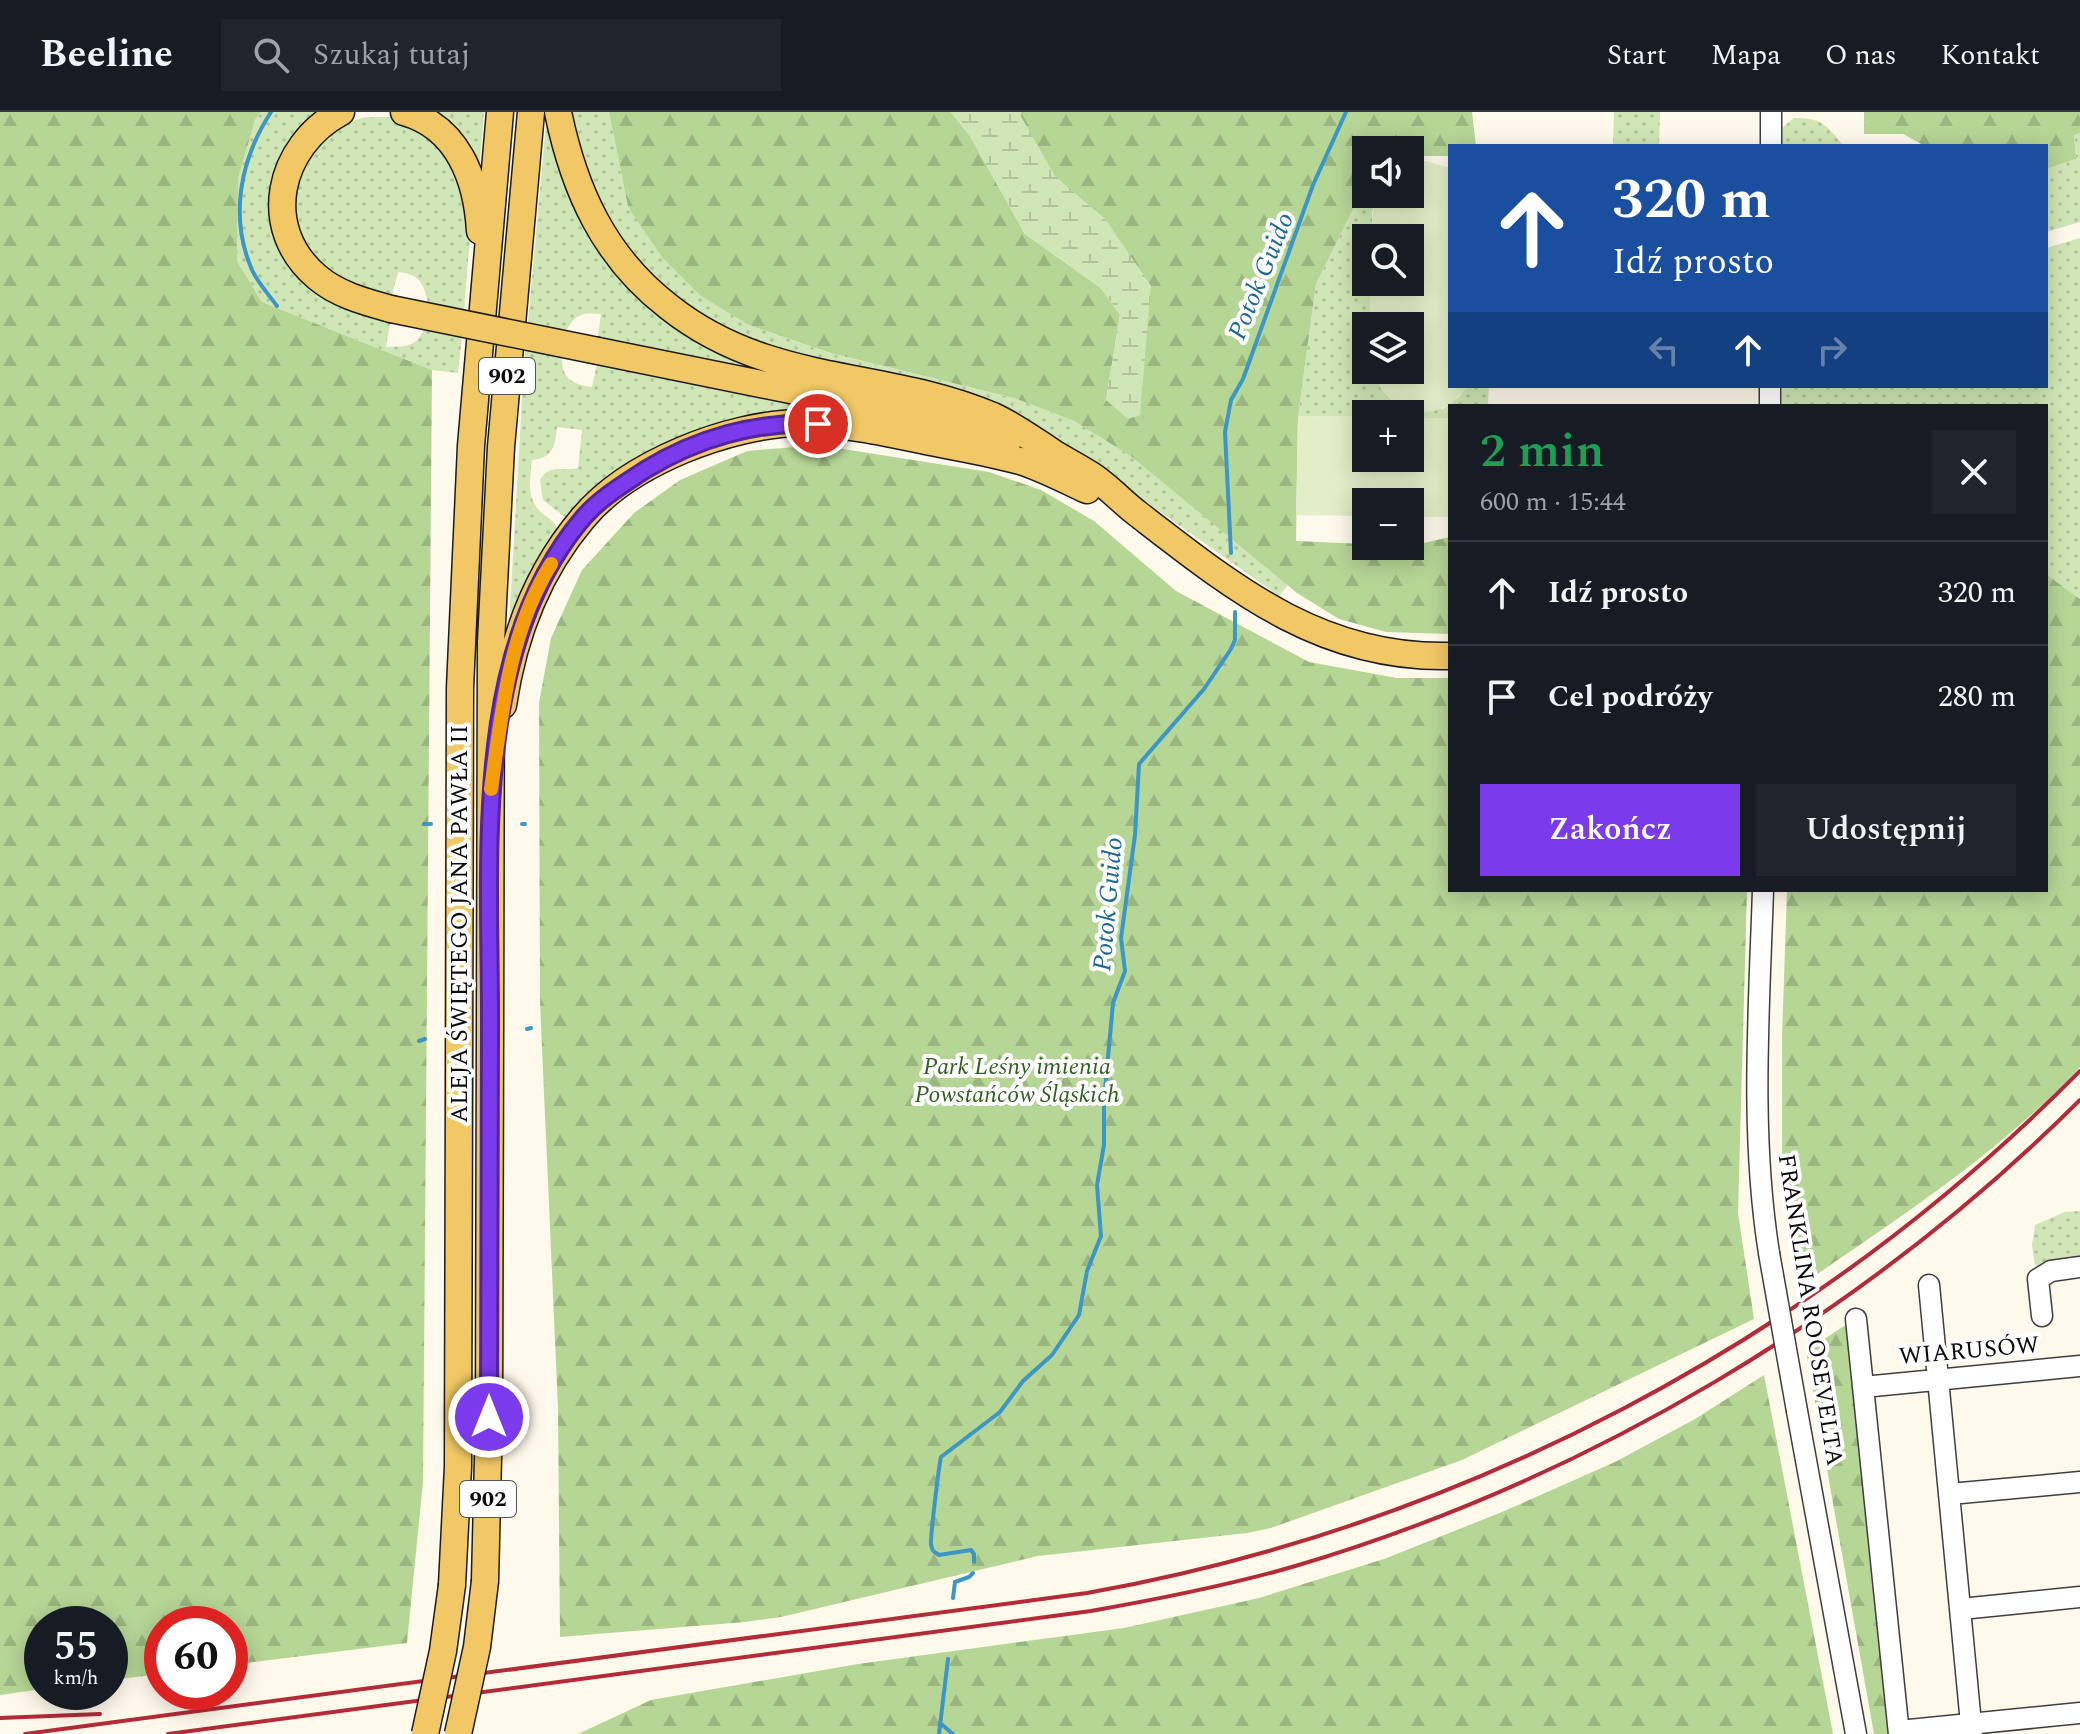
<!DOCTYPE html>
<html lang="pl">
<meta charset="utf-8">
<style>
:root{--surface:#171b24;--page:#20242c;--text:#f1f3f6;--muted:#9ea1a6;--line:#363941;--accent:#7c3aed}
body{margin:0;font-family:Spectral,serif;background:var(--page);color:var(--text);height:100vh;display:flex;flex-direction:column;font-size:30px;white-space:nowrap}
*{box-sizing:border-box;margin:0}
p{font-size:26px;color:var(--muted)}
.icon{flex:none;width:44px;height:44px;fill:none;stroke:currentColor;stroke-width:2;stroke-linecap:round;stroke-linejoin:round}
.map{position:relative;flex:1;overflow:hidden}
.panel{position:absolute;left:1448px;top:292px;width:600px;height:488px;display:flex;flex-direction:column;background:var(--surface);border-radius:0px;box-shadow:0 4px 20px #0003}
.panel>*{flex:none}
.guide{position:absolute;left:1448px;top:32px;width:600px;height:244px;border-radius:0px;box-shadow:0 4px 20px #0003;background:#1a4fa0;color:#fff;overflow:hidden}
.fabs{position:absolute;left:1352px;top:24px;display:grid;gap:16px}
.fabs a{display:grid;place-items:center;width:72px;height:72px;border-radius:0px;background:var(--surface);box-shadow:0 4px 20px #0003;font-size:40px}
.speed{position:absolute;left:24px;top:1494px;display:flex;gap:16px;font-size:40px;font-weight:700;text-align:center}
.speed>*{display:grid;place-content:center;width:104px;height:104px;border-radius:50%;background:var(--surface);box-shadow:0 4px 20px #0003;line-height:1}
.speed small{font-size:20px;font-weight:400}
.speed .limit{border:12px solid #d22;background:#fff;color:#111}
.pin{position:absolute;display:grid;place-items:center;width:68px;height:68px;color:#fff;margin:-34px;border:4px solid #fff;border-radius:50%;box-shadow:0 2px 8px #0007}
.me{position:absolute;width:88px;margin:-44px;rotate:0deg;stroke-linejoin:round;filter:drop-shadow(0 0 6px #0008)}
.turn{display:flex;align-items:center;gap:28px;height:168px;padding:0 32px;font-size:36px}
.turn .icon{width:104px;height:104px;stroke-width:2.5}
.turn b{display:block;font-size:56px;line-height:68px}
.lanes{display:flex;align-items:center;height:76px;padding:0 32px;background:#0003;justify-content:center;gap:40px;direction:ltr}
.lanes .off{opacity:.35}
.round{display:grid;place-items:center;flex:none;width:84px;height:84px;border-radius:0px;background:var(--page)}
.head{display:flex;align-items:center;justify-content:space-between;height:136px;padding:0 32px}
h1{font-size:48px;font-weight:600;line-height:60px;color:#1e9e55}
.primary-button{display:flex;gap:16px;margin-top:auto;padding:16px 32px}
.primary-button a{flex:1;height:92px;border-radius:0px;background:var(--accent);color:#fff;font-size:32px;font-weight:600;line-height:92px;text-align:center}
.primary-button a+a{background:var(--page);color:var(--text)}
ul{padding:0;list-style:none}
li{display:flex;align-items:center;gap:24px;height:104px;padding:0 32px;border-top:2px solid var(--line)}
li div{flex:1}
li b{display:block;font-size:30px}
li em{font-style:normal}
header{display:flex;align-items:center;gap:48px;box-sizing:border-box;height:112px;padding:0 40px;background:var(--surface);border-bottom:2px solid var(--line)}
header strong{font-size:38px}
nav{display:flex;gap:44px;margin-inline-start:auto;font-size:28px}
.search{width:560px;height:72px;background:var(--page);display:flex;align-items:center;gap:20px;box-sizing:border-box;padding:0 28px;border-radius:0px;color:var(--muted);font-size:30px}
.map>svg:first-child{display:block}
.green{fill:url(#green-dots)}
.forest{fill:url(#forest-firs)}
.wetland{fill:url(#wetland-marsh)}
.pitch{fill:#e2eec7}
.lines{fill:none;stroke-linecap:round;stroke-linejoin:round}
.stream{stroke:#3c96c6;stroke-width:4}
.minor-casing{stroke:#3e3e3e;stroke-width:23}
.major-casing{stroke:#1c1c1c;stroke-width:29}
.minor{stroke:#fff;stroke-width:20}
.major{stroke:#f2c866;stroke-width:26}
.rail{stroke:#b32a38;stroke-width:4}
.minor-bridge-casing{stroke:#3e3e3e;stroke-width:23;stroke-linecap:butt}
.major-bridge-casing{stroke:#1c1c1c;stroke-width:29;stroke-linecap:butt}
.minor-bridge{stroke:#fff;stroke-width:20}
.major-bridge{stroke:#f2c866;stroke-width:26}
.route-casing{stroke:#51269a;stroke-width:20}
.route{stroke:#7c3aed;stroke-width:14}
.slow{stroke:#f59e0b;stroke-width:14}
.labels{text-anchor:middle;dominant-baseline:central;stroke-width:8;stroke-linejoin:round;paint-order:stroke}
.shield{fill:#fff;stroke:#545454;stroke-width:2}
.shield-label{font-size:22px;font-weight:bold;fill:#0b0b0b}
.street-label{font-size:24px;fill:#0b0b0b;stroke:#fff}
.park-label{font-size:24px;font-style:italic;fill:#305f1f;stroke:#fff}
.water-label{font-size:26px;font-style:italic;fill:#1b6796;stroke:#fff}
</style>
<header>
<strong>Beeline</strong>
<div class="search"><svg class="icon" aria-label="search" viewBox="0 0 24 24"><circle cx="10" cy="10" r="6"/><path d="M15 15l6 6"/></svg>Szukaj tutaj</div>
<nav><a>Start</a><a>Mapa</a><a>O nas</a><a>Kontakt</a></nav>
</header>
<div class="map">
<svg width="2080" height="1622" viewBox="0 0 2080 1622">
<defs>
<pattern id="green-dots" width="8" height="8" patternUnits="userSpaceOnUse" patternTransform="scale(2)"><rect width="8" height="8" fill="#d1e6b6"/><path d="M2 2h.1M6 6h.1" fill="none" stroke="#b2c49b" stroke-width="1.8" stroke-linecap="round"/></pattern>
<pattern id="forest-firs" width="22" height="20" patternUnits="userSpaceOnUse" patternTransform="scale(2)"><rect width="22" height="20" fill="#b6d696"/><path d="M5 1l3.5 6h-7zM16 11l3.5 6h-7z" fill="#9bb680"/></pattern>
<pattern id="wetland-marsh" width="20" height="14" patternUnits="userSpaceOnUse" patternTransform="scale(2)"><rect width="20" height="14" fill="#d1e6b6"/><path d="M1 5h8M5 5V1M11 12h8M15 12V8" fill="none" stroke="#b2c49b"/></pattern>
</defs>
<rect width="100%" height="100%" fill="#fef9ea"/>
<path class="green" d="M 261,0 L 320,0 L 276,118 L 391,206 L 386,235 C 405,234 416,236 424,217 L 462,224 L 458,261 L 432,258 L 262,190 L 237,149 L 238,67 L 255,8 Z
M 427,0 L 484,0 L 479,59 Z
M 547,0 L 589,113 L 747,248 L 744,259 L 597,230 L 601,202 C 583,200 574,202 566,220 L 528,210 Z
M 565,0 L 609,0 L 628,96 L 749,213 L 829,241 L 1014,286 L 1074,309 L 1131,343 L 1288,473 L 1279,484 L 1101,358 L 781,245 L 676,192 L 609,119 Z
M 1614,0 L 1660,0 L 1659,34 L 1613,34 Z
M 365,5 L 396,5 L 410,9 L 454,45 L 471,114 L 464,198 L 428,191 C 424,171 419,162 398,160 L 391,187 L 355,176 L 315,149 L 297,118 L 293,85 L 308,40 L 340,13 Z
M 1794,6 C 1823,6 1826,13 1844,34 L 1780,34 L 1783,15 Z
M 2080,21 L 2080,110 L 2046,120 L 2046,57 L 2076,47 L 2074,22 Z
M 1366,71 L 1366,82 L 1378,82 L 1372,100 L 1372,126 L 1366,126 L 1366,170 L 1371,170 L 1370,214 L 1366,214 L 1366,258 L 1373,258 L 1375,268 L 1443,297 L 1460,284 L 1467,274 L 1489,274 L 1488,293 L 1450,294 L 1450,306 L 1410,306 L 1410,302 L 1366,302 L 1366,305 L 1298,304 L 1316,172 Z
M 2080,126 L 2080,487 L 2046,462 L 2046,294 L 1782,294 L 1782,274 L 2046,274 L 2046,136 Z
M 525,236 L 562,243 C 560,265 572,273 592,275 L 598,247 L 821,293 L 819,305 L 768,307 L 566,406 L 543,388 L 540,368 C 549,351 563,360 578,356 L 582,318 L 557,315 C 555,334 553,346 532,348 C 530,366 526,385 540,399 C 547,406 555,409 558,418 L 508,530 Z
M 2080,1099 L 2080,1149 L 2035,1154 L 2032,1133 L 2035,1113 L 2065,1100 Z"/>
<path class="forest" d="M 0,0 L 261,0 L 255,8 L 238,67 L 237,149 L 262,190 L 432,258 L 423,1370 L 407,1531 L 230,1553 L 230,1512 L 162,1512 L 162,1562 L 110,1568 L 110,1512 L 42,1512 L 42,1577 L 0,1583 Z
M 609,0 L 951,0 L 970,24 L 1025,122 L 1101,176 L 1120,203 L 1106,288 L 1140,303 L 1106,108 L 1055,65 L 1021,5 L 1021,0 L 1472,0 L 1476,34 L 1450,34 L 1450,44 L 1410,44 L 1410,38 L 1366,38 L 1366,71 L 1316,172 L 1298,304 L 1296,429 L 1410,434 L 1450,425 L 1450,522 L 1386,520 L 1339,507 L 1297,481 L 1131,344 L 1074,309 L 1014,286 L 830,241 L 749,213 L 701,184 L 662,145 L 628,95 Z
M 1864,0 L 2080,0 L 2080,21 L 2074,23 L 2076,47 L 2046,57 L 2046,34 L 1925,34 L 1903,22 L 1864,22 Z
M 818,333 L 989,360 L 1041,378 L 1094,409 L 1176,479 L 1309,550 L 1397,566 L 1450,566 L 1450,778 L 1747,778 L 1738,1101 L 1754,1207 L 1462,1348 L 1271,1416 L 1247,1421 L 1038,1444 L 781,1505 L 745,1510 L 560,1525 L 558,1296 L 540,890 L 539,591 L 551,526 L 582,458 L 634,401 L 680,368 L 747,339 Z
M 2046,462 L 2080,487 L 2080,955 C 2000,1041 1897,1107 1800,1174 L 1782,1047 L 1782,925 L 1787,778 L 2046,778 Z
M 1847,1212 L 1890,1622 L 1874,1622 L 1806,1239 Z
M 1764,1263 L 1833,1622 L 578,1622 L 651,1588 L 858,1552 L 1124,1516 L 1259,1486 L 1384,1447 L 1502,1400 L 1615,1350 L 1695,1307 Z"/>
<path class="wetland" d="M 951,0 L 1021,0 L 1021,5 L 1055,64 L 1106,108 L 1151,174 L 1140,303 L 1128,307 L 1106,288 L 1120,203 L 1101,176 L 1025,122 L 970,24 Z"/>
<path class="pitch" d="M 1426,49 L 1450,56 L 1450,274 L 1467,274 C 1440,315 1385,306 1373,258 L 1410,258 L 1410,214 L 1370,214 L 1371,170 L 1410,170 L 1410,126 L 1372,126 C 1372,110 1372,97 1378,82 L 1410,82 L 1410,52 Z
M 1298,304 L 1366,305 L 1366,346 L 1410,346 L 1410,306 L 1450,306 L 1450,405 L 1410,405 L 1410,390 L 1366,390 L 1366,404 L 1296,403 Z"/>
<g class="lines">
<path class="stream" d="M 271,0 C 240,48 229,105 252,158 C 258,171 269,183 277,194
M 1231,441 L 1225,320 L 1231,288 L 1243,267 L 1313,73 L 1346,0
M 424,712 L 431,712
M 522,712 L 525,712
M 527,917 L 531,916
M 419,929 L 425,927
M 974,1450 L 974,1442 L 971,1438 L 939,1443 C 933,1439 933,1440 931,1433 C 930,1427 939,1353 941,1345 L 1000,1300 L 1023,1269 L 1052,1243 L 1079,1203 L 1087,1159 L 1101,1124 L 1097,1073 L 1104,1033 L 1104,989 L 1113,891 L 1125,859 L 1121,826 L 1135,723 L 1139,652 L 1204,577 L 1231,537 L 1235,528 L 1235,500
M 953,1486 L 955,1470 L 969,1465 L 973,1461
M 940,1611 L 953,1622
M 939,1622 L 948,1547"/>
<g class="minor-casing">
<path id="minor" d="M 1771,34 L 1771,0
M 1770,294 L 1770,274
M 1763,778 C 1759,899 1750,1021 1769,1141
M 1929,1173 L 1972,1622
M 2042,1204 L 2038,1167 L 2051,1159 L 2080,1155
M 1856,1207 L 1899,1622
M 1863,1275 L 2080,1254
M 1797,1299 L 1856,1622
M 1950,1382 L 2080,1370
M 1961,1497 L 2080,1485
M 1899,1619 L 2080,1601"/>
</g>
<g class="major-casing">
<path id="major" d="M 341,0 C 278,34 259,116 317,165 C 338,183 366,190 391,197
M 404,0 C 458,15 477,67 480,119
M 558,0 C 574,78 604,145 669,195 C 770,275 883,257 993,304 C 1015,314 1034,328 1055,342 C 1067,349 1080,356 1091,363 C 1108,374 1122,390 1138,402 C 1235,477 1321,547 1450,544
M 598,239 L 914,303 L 1009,327
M 503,593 C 513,525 538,459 583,406 C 629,351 729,312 800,311 C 844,311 888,321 931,330 C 961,336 991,341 1020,349 C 1043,356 1065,368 1087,378
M 485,1469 L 489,1305 L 491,530 L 501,335 L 531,0
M 452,1473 L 458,1355 L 460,576 L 471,334 L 500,0"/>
</g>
<use href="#minor" class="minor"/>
<use href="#major" class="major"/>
<path class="rail" d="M 0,1606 L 100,1602
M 25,1622 L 1087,1481 C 1462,1414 1812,1230 2080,959
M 168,1622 L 1091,1499 C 1159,1487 1226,1474 1292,1455 C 1585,1369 1864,1203 2080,988"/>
<g class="minor-bridge-casing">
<path id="minor-bridge" d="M 1769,1141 L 1797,1299"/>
</g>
<g class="major-bridge-casing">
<path id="major-bridge" d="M 391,197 L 598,239
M 425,1622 L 443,1539 L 452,1473
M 458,1622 L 477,1535 L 485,1469"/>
</g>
<use href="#minor-bridge" class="minor-bridge"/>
<use href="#major-bridge" class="major-bridge"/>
</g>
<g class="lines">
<g class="route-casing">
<path id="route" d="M 489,1305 C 489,1176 490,1047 490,918 C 491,754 469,540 583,406 C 600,386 624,372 645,358 C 697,326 757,309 818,312"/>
</g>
<use href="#route" class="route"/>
<path class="slow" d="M 491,677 C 502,600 509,519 551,452"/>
</g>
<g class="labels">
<g class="shield">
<rect x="479" y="246" width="56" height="36" rx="6"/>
<rect x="460" y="1369" width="56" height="36" rx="6"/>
</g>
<g class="shield-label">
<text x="507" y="264">902</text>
<text x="488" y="1387">902</text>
</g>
<g class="street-label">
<text transform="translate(460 812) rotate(-90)">ALEJA ŚWIĘTEGO JANA PAWŁA II</text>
<text transform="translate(1810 1198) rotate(81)">FRANKLINA ROOSEVELTA</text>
<text transform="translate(1969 1239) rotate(-5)">WIARUSÓW</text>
</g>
<g class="park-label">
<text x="1017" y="955">Park Leśny imienia<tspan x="1017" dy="28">Powstańców Śląskich</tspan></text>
</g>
<g class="water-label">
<text transform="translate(1261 164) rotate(-68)">Potok Guido</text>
<text transform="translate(1108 792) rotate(-85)">Potok Guido</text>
</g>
</g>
</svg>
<div class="fabs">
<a><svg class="icon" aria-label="sound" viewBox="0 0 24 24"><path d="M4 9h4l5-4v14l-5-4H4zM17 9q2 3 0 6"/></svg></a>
<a><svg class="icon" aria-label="search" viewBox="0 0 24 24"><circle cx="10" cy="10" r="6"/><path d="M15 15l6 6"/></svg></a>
<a><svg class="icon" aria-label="layers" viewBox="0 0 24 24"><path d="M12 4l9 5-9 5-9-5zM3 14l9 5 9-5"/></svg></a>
<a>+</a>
<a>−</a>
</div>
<div class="speed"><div>55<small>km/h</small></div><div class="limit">60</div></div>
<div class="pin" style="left:818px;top:312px;background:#d93025"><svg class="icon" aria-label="arrive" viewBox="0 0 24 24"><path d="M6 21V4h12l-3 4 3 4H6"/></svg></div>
<svg class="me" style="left:489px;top:1305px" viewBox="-20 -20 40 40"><circle r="17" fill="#7c3aed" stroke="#fff" stroke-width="3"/><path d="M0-11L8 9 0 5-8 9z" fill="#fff"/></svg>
<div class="guide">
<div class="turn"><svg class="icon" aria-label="ahead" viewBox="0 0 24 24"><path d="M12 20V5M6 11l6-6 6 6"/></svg><div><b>320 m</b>Idź prosto</div></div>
<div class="lanes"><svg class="icon off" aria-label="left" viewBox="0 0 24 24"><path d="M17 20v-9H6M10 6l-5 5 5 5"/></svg><svg class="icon" aria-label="ahead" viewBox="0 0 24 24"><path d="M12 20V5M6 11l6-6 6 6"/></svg><svg class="icon off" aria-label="right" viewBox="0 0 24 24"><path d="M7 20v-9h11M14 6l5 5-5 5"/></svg></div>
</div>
<section class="panel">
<div class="head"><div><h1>2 min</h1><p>600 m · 15:44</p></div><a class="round"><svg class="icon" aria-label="close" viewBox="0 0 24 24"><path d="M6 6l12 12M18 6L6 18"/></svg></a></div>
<ul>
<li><svg class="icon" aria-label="ahead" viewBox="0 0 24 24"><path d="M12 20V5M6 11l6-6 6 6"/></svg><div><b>Idź prosto</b></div><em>320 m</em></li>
<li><svg class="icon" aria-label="arrive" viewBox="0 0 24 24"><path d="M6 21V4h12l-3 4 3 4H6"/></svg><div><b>Cel podróży</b></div><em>280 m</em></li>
</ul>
<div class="primary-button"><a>Zakończ</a><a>Udostępnij</a></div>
</section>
</div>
